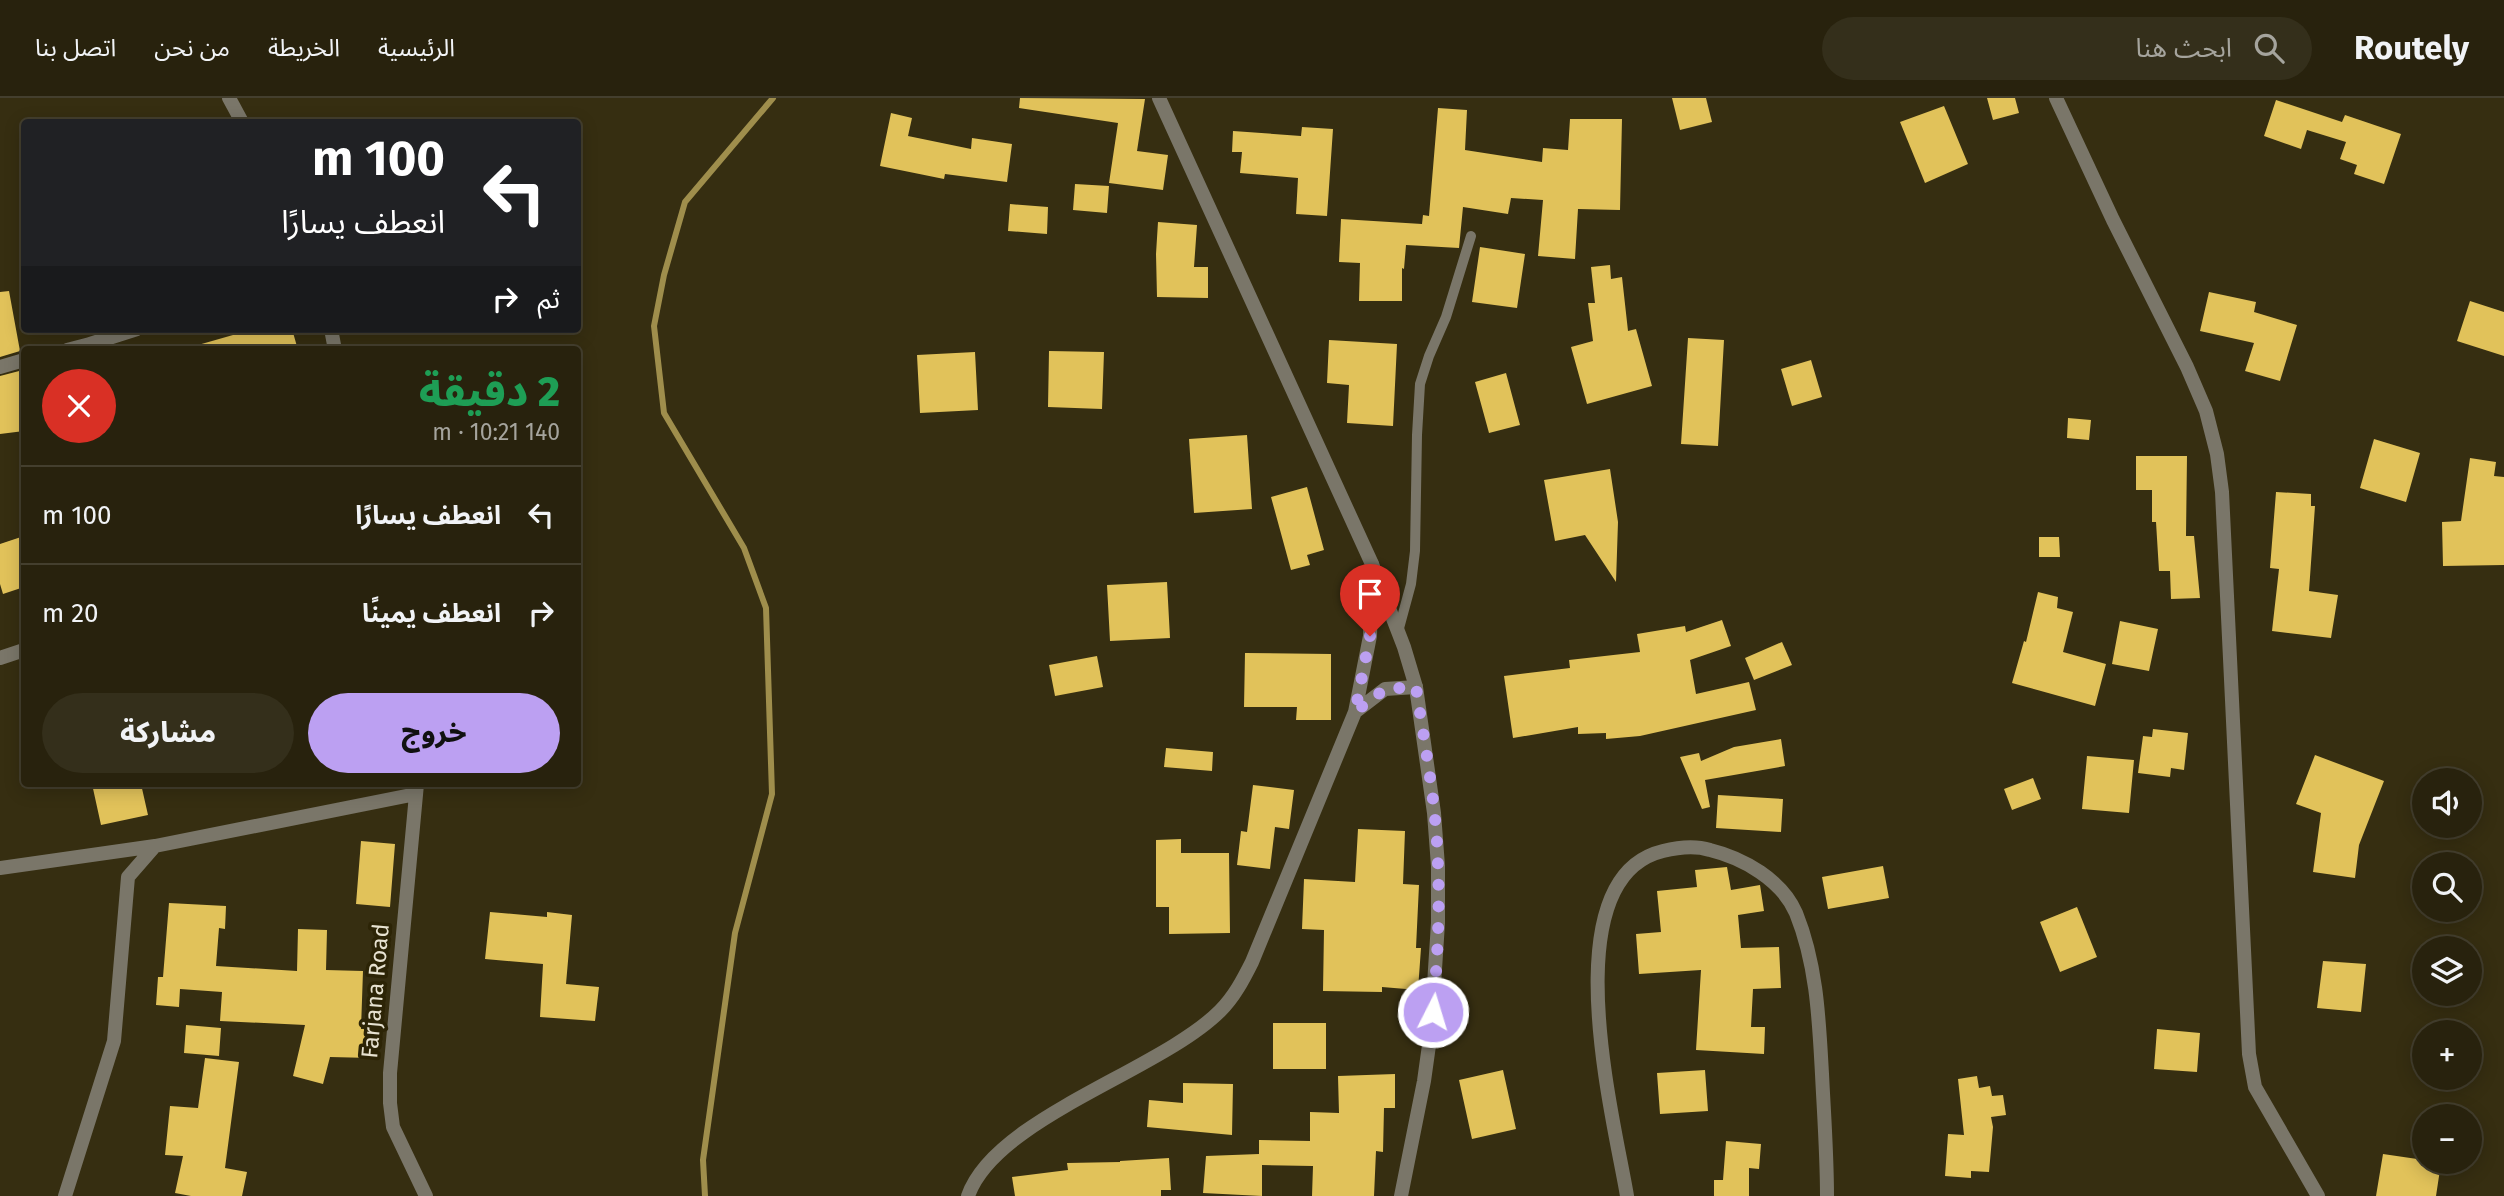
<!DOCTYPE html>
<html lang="ar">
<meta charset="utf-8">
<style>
:root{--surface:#28220d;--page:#342f1b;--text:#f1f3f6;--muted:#a5a49d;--line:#443f2e;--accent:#bca0f2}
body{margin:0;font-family:"Fira Sans","Noto Sans Arabic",sans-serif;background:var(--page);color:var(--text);direction:rtl;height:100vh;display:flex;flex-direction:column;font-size:26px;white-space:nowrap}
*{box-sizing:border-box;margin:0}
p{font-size:23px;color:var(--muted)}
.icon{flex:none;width:38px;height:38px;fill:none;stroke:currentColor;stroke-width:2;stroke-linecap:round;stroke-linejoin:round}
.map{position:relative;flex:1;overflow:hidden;direction:ltr}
.side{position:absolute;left:21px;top:248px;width:560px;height:441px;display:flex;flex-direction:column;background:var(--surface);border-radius:7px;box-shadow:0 4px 18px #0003,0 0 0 2px var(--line);direction:rtl}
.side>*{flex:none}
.banner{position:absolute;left:21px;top:21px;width:560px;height:214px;border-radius:7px;box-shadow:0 4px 18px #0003,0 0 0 2px var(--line);direction:rtl;background:#202124;color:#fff;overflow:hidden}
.fabs{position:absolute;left:2412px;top:670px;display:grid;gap:14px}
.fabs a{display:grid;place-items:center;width:70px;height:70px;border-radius:50%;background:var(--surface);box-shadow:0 4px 18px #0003,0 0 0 2px var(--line);font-size:35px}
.pin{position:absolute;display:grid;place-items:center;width:60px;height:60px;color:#fff;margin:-72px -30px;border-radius:50% 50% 50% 0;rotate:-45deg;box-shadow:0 0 7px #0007}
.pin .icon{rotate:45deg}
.me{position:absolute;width:77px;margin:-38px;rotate:5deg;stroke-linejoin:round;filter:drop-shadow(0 0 5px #0008)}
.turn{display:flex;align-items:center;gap:24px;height:147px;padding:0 21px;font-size:32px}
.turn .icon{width:91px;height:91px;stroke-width:2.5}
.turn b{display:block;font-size:49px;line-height:60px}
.then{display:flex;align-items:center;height:66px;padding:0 21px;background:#0003;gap:14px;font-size:26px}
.round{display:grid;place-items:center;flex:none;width:74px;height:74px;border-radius:37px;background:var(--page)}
.head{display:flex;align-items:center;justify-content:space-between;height:119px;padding:0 21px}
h1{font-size:42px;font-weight:800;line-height:52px;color:#1e9e55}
.primary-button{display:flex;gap:14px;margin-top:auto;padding:14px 21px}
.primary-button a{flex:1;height:80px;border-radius:42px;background:var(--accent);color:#111;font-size:28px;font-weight:800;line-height:80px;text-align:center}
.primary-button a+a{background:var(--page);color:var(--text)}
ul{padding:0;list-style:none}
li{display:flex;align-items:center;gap:21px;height:98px;padding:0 21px;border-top:2px solid var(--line)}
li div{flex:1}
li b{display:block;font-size:26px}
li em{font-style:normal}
header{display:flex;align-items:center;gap:42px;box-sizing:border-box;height:98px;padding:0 35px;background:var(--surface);border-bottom:2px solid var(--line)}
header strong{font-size:33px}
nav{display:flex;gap:38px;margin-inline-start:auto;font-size:24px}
.search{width:490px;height:63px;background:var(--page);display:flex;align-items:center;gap:18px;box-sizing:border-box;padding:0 24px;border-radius:38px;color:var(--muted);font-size:26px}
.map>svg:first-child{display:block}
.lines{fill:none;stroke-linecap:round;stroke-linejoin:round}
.stream{stroke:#9f8e4c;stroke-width:6}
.building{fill:#e1c25a}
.service{stroke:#7a7669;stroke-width:10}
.minor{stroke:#7a7669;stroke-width:14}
.tertiary{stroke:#7a7669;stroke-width:14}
.route{stroke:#bca0f2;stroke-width:12;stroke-dasharray:0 21.6}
.labels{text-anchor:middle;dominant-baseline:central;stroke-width:7;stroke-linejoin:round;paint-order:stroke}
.street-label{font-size:23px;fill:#e7e2d1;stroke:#2c2406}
</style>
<header>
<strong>Routely</strong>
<div class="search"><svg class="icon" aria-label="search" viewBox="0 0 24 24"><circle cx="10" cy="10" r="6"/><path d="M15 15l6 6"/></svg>ابحث هنا</div>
<nav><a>الرئيسية</a><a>الخريطة</a><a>من نحن</a><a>اتصل بنا</a></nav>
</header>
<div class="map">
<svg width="2504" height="1098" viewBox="0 0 2504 1098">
<rect width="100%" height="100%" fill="#362e11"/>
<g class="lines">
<path class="stream" d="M 705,1098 L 703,1062 L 735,835 L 772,696 L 766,510 L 744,450 L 664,315 L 654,228 L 664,177 L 685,104 L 773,0"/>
</g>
<path class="building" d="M 1020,0 L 1145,1 L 1137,53 L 1168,57 L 1163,92 L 1109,85 L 1118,25 L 1019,10 Z
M 1672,0 L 1706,0 L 1712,24 L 1680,32 Z
M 1987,0 L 2015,0 L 2019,15 L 1993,22 Z
M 2276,2 L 2342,24 L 2345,17 L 2401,36 L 2384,86 L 2354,76 L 2357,67 L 2340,61 L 2346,44 L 2307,32 L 2301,51 L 2264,38 Z
M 1944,8 L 1968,66 L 1925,85 L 1900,24 Z
M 1438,10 L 1467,12 L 1465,52 L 1542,64 L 1543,50 L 1568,52 L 1570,21 L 1622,21 L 1620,112 L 1578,111 L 1575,161 L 1538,158 L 1543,102 L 1511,100 L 1508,116 L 1463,109 L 1459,150 L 1406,147 L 1404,171 L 1402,170 L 1402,203 L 1359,203 L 1360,165 L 1339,164 L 1341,121 L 1422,126 L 1423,117 L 1429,118 Z
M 891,15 L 912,20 L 908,38 L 971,51 L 972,40 L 1012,46 L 1007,84 L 945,76 L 944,81 L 880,68 Z
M 1302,29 L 1333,31 L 1327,118 L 1296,116 L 1298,80 L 1240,75 L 1242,54 L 1232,54 L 1233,33 L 1301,38 Z
M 1075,86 L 1109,88 L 1107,115 L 1073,112 Z
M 1010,106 L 1048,109 L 1047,136 L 1008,133 Z
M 1158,124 L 1197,127 L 1194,169 L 1208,169 L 1208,200 L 1157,199 L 1156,156 Z
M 1480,149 L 1525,156 L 1517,210 L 1472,204 Z
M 1610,167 L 1611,181 L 1622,179 L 1628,233 L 1636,231 L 1652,288 L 1587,306 L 1571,249 L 1593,243 L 1588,205 L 1595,205 L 1591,169 Z
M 9,193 L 20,253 L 0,259 L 0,194 Z
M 2209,194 L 2256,204 L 2254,214 L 2297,227 L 2280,283 L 2245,273 L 2254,245 L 2200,233 Z
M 2470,203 L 2504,214 L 2504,258 L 2457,243 Z
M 254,231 L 292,231 L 298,252 L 199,252 L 198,247 Z
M 1688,240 L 1724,242 L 1718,348 L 1681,346 Z
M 1329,242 L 1397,246 L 1393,328 L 1347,325 L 1349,287 L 1327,285 Z
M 1049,253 L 1104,254 L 1102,311 L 1048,309 Z
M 975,254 L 978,312 L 920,315 L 917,257 Z
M 1811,262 L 1822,299 L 1792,308 L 1781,271 Z
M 23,272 L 24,333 L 0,336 L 0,278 Z
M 1506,275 L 1520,327 L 1489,335 L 1475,284 Z
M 2068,320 L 2091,322 L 2089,342 L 2067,340 Z
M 1247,337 L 1252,411 L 1194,415 L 1189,341 Z
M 2374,341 L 2420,355 L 2406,404 L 2360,390 Z
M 2136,358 L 2187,358 L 2186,438 L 2194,438 L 2200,500 L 2171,501 L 2170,473 L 2159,473 L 2156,424 L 2152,424 L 2152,392 L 2136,392 Z
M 2470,360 L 2496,364 L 2494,378 L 2504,379 L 2504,467 L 2443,468 L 2442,424 L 2461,423 Z
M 1610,371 L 1618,424 L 1616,484 L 1585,437 L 1555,443 L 1544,382 Z
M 1307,389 L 1324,452 L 1307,457 L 1310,467 L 1291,472 L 1271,399 Z
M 2276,394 L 2311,396 L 2311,408 L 2315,408 L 2309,493 L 2338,497 L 2331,540 L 2272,533 L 2279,471 L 2270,470 Z
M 21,439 L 24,449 L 24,489 L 3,496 L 0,486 L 0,446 Z
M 2039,439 L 2059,439 L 2060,459 L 2039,459 Z
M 1167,484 L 1170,540 L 1110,543 L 1107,487 Z
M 2038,494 L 2058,499 L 2057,510 L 2073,514 L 2063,554 L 2106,566 L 2095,608 L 2012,585 L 2024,543 L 2026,544 Z
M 1722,522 L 1731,548 L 1690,562 L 1696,596 L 1749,584 L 1756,612 L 1640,638 L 1606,641 L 1606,635 L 1578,636 L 1578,629 L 1513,640 L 1504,578 L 1570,570 L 1569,562 L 1640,554 L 1637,536 L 1685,528 L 1686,534 Z
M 2120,523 L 2158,531 L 2149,573 L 2112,566 Z
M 1782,544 L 1792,567 L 1754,582 L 1745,560 Z
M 1245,555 L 1331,556 L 1331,622 L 1296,622 L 1297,609 L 1244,609 Z
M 1097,558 L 1103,589 L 1055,598 L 1049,567 Z
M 2153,631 L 2188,635 L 2184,672 L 2171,670 L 2170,679 L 2138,675 L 2143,638 L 2152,639 Z
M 1781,641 L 1785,668 L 1705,682 L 1710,709 L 1702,711 L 1680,659 L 1699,655 L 1701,663 L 1734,649 Z
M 1166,650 L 1213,654 L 1212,673 L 1164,669 Z
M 2315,657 L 2384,683 L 2359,747 L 2355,780 L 2313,774 L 2321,715 L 2296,706 Z
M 2087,658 L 2134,662 L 2129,715 L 2082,711 Z
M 2033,680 L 2041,701 L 2012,712 L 2004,691 Z
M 92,686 L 141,686 L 148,717 L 101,727 Z
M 1253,687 L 1294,692 L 1289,731 L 1275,729 L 1270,771 L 1237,767 L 1241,733 L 1247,734 Z
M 1718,697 L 1783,701 L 1781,734 L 1716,730 Z
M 1358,731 L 1405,733 L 1403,786 L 1419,787 L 1416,850 L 1421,850 L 1418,892 L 1382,889 L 1382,894 L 1323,893 L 1324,832 L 1302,831 L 1304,781 L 1355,784 Z
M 1181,741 L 1181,755 L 1229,755 L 1230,835 L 1169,836 L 1169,809 L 1156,809 L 1156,742 Z
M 361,743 L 395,746 L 390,809 L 356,806 Z
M 1883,768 L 1889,800 L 1828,811 L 1822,779 Z
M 1727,769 L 1731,792 L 1760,787 L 1764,813 L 1738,817 L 1741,850 L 1779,849 L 1781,890 L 1753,891 L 1751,929 L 1765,929 L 1764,956 L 1696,952 L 1701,872 L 1639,876 L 1636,836 L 1661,834 L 1657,793 L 1697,789 L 1695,772 Z
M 169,805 L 226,808 L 225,831 L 219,830 L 216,868 L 297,873 L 298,831 L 327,832 L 326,872 L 363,873 L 361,931 L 372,931 L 371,960 L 330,959 L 323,986 L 293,978 L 305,927 L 220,923 L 222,894 L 180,891 L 179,909 L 156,907 L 158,879 L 163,879 Z
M 2077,809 L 2097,859 L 2060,874 L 2040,824 Z
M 490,814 L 547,819 L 547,814 L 572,817 L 566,886 L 599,889 L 595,923 L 540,919 L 543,866 L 485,861 Z
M 2323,863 L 2366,866 L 2361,914 L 2317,910 Z
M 1273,925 L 1326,925 L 1326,971 L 1273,971 Z
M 186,927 L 221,930 L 219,958 L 184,955 Z
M 2157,931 L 2200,935 L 2197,974 L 2154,971 Z
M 205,960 L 239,964 L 225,1070 L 247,1074 L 242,1098 L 191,1098 L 175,1095 L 183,1058 L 165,1057 L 170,1008 L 198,1010 Z
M 1503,972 L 1516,1031 L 1472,1041 L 1459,982 Z
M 1705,972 L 1708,1013 L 1660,1016 L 1657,975 Z
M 1395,976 L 1395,1010 L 1384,1010 L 1383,1054 L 1376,1053 L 1374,1098 L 1312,1098 L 1313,1068 L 1262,1067 L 1262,1098 L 1203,1095 L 1206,1058 L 1259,1056 L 1259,1042 L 1310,1043 L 1310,1014 L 1339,1015 L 1338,978 Z
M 1977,978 L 1979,990 L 1990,988 L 1992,998 L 2003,997 L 2006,1017 L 1991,1019 L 1993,1029 L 1989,1074 L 1971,1073 L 1971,1080 L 1945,1078 L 1948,1036 L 1964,1037 L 1958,981 Z
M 1183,985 L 1233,986 L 1232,1037 L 1147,1029 L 1149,1002 L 1183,1005 Z
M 1726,1043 L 1761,1046 L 1759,1071 L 1749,1070 L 1749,1098 L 1714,1098 L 1714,1082 L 1723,1082 Z
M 2383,1056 L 2424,1062 L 2424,1064 L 2441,1065 L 2436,1098 L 2376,1098 Z
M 1169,1060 L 1171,1092 L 1161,1092 L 1161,1098 L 1015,1098 L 1012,1079 L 1068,1072 L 1067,1065 L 1120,1064 L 1120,1063 Z"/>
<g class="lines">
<path class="service" d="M 1398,534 L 1411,486 L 1415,453 L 1417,337 L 1420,286 L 1429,258 L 1446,219 L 1471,138"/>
<path class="minor" d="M 229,0 L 242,24
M 331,231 L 335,252
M 67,252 L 90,246
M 92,252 L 90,246 L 137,231
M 0,269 L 24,262
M 0,560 L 24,552
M 1355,614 L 1370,538 L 1372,466
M 417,686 L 390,975 L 390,1005 L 393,1029 L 426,1098
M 0,770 L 155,748 L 416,696
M 65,1098 L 114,943 L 128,779 L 155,748
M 968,1098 C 995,1020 1160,973 1220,913 C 1234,899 1243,882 1252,864 L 1355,614 L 1385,591 L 1416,589"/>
<path class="tertiary" d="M 1159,0 L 1372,466 L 1404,549 L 1416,589 L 1434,715 L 1438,768 L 1438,825 L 1431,933 L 1424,983 L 1401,1098
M 2056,0 L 2113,122 L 2187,269 L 2206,313 L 2217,356 L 2222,394 L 2249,956 L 2255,989 L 2318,1098
M 1627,1098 C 1614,1020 1551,780 1663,753 C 1679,749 1694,747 1710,752 C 1743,760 1782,782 1796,815 C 1817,867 1819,922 1822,976 C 1824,1017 1827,1057 1827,1098"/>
</g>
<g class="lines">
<path class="route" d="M 1370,538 L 1355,614 L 1385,591 L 1416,589 C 1425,649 1437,709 1438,770 C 1440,818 1437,866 1433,914"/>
</g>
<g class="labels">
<g class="street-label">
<text transform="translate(375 893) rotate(-85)">Farjana Road</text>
</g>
</g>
</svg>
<div class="fabs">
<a><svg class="icon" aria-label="sound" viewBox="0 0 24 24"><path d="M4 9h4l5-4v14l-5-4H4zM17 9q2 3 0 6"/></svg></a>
<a><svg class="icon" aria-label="search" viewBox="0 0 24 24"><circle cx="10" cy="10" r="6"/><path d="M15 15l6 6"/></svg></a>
<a><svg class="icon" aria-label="layers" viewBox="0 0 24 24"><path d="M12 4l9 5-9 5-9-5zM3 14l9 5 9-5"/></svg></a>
<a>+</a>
<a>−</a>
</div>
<div class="pin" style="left:1370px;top:538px;background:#d93025"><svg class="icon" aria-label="arrive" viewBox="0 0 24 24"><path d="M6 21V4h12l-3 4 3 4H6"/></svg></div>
<svg class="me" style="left:1433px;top:914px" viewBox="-20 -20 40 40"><circle r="17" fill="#bca0f2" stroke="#fff" stroke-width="3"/><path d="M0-11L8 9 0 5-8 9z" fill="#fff"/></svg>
<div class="banner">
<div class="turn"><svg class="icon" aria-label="left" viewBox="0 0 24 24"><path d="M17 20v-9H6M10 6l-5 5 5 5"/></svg><div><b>100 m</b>انعطف يسارًا</div></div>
<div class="then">ثم<svg class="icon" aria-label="right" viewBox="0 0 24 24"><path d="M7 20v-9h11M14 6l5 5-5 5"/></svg></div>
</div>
<section class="side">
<div class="head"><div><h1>2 دقيقة</h1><p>140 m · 10:21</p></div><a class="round" style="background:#d93025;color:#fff"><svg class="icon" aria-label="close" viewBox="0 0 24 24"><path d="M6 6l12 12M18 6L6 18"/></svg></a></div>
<ul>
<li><svg class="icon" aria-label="left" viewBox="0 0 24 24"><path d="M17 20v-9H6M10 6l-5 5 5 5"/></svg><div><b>انعطف يسارًا</b></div><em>100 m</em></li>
<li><svg class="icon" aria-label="right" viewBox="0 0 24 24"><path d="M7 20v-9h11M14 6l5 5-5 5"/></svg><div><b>انعطف يمينًا</b></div><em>20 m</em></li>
</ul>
<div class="primary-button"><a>خروج</a><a>مشاركة</a></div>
</section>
</div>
